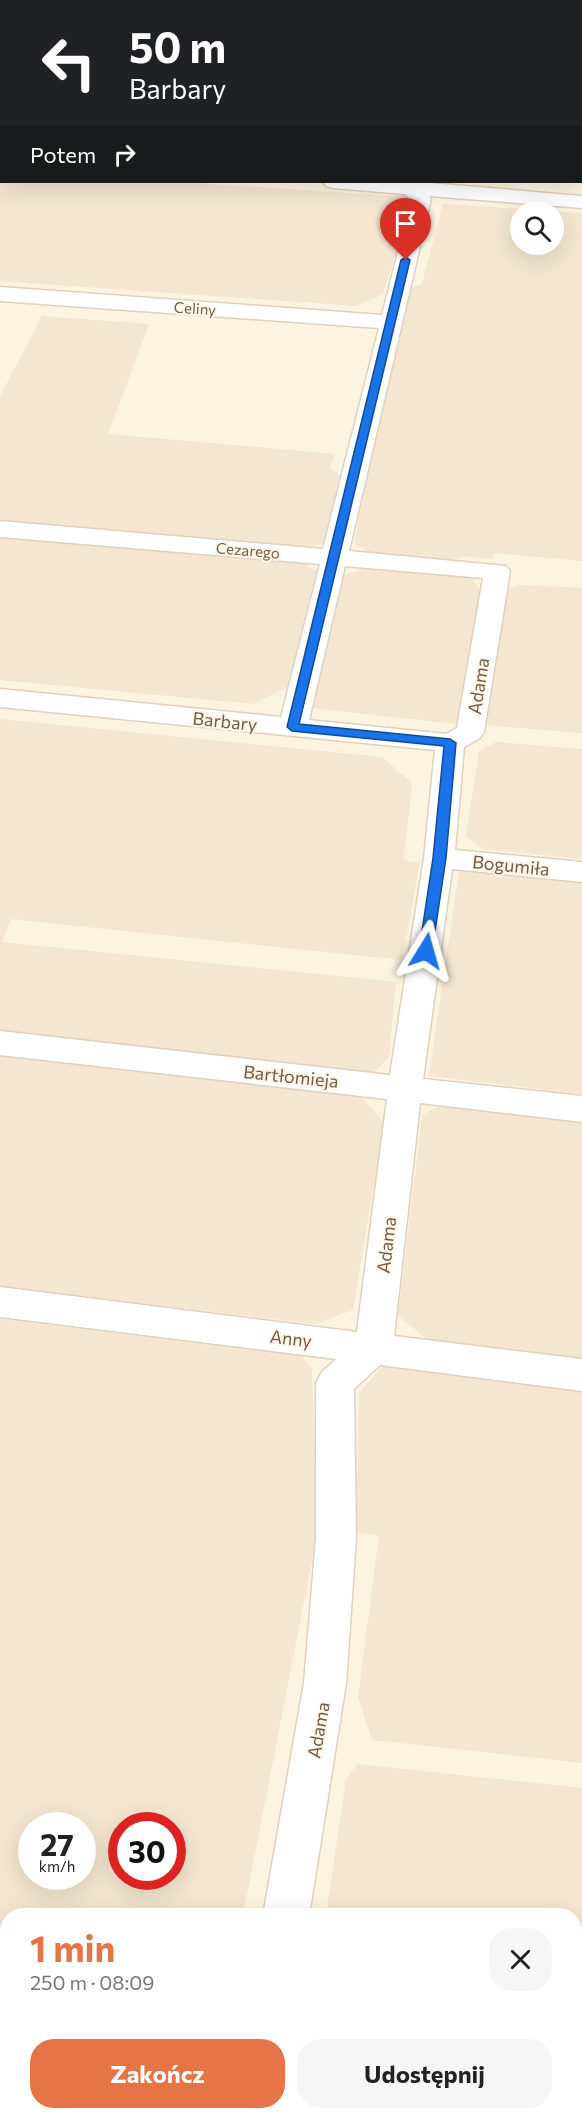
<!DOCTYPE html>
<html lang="pl">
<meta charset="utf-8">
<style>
:root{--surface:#fff;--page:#f6f6f6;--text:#222;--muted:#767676;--accent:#e77446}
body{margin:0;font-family:Commissioner,sans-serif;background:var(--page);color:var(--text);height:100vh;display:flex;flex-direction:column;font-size:22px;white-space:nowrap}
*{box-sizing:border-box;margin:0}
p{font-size:20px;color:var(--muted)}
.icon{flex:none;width:33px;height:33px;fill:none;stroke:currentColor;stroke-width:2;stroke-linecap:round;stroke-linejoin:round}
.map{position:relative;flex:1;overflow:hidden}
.panel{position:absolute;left:0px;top:1908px;width:582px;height:212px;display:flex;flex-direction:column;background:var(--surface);border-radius:24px 24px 0 0;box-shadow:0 6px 24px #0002}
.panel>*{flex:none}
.banner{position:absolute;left:0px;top:0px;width:582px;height:183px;box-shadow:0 6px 24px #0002;background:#202124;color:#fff;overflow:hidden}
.controls{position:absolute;left:510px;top:201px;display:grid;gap:12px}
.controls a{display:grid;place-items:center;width:54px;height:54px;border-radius:50%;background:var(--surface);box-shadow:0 6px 24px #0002;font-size:30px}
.speed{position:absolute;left:18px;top:1812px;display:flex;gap:12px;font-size:30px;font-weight:700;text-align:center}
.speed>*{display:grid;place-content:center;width:78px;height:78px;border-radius:50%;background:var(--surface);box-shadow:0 6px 24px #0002;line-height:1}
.speed small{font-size:15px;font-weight:400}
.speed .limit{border:9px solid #d22;background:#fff;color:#111}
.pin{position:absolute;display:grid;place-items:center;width:51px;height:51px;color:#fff;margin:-62px -26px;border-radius:50% 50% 50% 0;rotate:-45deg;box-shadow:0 0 6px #0007}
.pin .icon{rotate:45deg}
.me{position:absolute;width:66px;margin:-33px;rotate:8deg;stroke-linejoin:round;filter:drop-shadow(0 0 4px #0008)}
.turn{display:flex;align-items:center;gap:21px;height:126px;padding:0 30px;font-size:27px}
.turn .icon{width:78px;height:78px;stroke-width:2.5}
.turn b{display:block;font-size:42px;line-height:51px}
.then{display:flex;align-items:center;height:57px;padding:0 30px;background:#0003;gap:12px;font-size:22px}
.round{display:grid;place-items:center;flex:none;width:63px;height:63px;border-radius:24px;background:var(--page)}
.head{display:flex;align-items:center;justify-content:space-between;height:102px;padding:0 30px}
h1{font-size:36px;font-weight:700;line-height:45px;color:var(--accent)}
.cta{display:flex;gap:12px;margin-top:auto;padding:12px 30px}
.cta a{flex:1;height:69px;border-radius:24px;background:var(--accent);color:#fff;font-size:24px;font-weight:700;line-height:69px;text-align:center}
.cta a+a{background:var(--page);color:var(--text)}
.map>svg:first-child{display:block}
.residential{fill:#f4e6d0;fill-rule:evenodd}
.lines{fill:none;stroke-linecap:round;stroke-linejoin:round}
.street-casing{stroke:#e0d0bd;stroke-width:3}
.secondary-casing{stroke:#e5d1bb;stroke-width:3}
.street{fill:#fff;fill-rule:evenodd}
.secondary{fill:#fff;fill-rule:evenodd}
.route{fill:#1a73e8;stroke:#114b97;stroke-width:1.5}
.labels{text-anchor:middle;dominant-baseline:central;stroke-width:4.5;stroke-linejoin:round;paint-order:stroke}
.far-street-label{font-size:15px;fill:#735a48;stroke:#fff7e7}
.street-label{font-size:18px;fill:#735a48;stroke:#fff7e7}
</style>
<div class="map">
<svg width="582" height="2119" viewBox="0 0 582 2119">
<rect width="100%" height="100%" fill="#fcf3e1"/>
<path class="residential" d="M 0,0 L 161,0 L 2,2 L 1,150 Z
M 196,0 L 421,0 L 196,1 Z
M 478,0 L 582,0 L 582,142 L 580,2 Z
M 0,170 L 2,182 L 178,182 L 414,197 L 383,294 L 357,306 L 0,281 Z
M 443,204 L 582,213 L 582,561 L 494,553 L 492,559 L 463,556 L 452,560 L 375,555 L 354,544 L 392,347 L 399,345 L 410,288 L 422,284 ZM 520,212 L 554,212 L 554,244 L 520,244 Z
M 42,316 L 149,324 L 108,434 L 335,454 L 330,468 L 340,475 L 323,543 L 306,548 L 0,522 L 0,396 Z
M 0,536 L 302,562 L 319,573 L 291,685 L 253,704 L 0,680 Z
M 367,567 L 462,575 L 472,579 L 480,590 L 457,724 L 311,708 L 342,576 Z
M 521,585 L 582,588 L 582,733 L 484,725 L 508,589 Z
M 0,719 L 382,757 L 412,783 L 404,860 L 420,863 L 402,960 L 11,919 L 2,942 L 396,982 L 389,1058 L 372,1074 L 0,1032 Z
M 496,742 L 582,749 L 582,859 L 483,849 L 466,837 L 479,751 Z
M 459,871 L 582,883 L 582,1094 L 429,1076 Z
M 0,1055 L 361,1096 L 384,1123 L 353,1310 L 315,1324 L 0,1286 Z
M 439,1106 L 582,1122 L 582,1358 L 427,1339 L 398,1316 L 422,1115 Z
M 0,1319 L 301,1356 L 312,1369 L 317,1535 L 243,1915 L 8,1916 L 7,1965 L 0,1964 ZM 32,1826 L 82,1826 L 82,1876 L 32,1876 ZM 122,1826 L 172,1826 L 172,1876 L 122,1876 Z
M 382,1366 L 582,1391 L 582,1763 L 372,1740 L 358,1697 L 379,1536 L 356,1532 L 359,1393 Z
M 357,1764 L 582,1788 L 582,2045 L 575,2044 L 574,1916 L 326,1915 L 346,1780 Z"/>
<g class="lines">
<g class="street-casing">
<path id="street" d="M 168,0 L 186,0 L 167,2 Z
M 442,0 L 460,0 L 460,2 L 442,2 Z
M 0,153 L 2,153 L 2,166 L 0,165 Z
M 323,182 L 418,182 L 582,196 L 582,208 L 429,196 L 431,199 L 349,551 L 506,566 L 510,571 L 484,732 L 480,738 L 464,747 L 455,850 L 582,862 L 582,882 L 452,869 L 423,1079 L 582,1096 L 582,1122 L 420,1103 L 394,1336 L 582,1359 L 582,1391 L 380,1365 L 354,1389 L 356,1538 L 346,1683 L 309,1916 L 263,1916 L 304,1683 L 316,1538 L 316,1383 L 322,1372 L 336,1359 L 0,1317 L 0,1287 L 357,1332 L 387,1099 L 0,1055 L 0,1031 L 390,1075 L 424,858 L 435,750 L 0,707 L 0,689 L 281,717 L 320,564 L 0,537 L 0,521 L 323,549 L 379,328 L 0,301 L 0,287 L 382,315 L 411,200 L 405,194 L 333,188 L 326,186 ZM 345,566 L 483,578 L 457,728 L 446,734 L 309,720 Z"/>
</g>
<g class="secondary-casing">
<path id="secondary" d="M 0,2017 L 8,2018 L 8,2066 L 0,2065 Z
M 574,2094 L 582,2096 L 582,2119 L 508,2119 L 505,2112 L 574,2112 Z"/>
</g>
<use href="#street" class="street"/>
<use href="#secondary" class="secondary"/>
</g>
<path class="route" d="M 406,257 L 410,260 L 299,724 L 450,739 L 456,743 L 446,858 L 432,951 L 426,955 L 419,951 L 433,858 L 444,746 L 292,731 L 287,727 L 401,260 Z"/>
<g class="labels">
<g class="far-street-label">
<text transform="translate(195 308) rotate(4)">Celiny</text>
<text transform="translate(248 550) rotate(5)">Cezarego</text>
</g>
<g class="street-label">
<text transform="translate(478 686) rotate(-81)">Adama</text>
<text transform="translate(225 721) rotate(6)">Barbary</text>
<text transform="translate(511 865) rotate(6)">Bogumiła</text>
<text transform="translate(291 1076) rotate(6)">Bartłomieja</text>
<text transform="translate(386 1245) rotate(-83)">Adama</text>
<text transform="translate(291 1338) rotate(7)">Anny</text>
<text transform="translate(318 1730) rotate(-80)">Adama</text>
</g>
</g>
</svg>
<div class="controls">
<a><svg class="icon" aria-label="search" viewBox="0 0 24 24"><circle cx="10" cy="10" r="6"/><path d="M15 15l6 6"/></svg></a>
</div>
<div class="speed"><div>27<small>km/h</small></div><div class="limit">30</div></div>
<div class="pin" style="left:406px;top:260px;background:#d93025"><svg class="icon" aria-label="arrive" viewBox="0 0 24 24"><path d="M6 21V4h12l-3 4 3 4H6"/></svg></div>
<svg class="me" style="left:426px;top:951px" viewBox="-20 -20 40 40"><path d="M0-17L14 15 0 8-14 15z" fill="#1a73e8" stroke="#fff" stroke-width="4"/></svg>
<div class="banner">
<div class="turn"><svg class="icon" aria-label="left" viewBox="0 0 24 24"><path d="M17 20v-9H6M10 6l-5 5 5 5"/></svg><div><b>50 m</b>Barbary</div></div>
<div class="then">Potem<svg class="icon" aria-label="right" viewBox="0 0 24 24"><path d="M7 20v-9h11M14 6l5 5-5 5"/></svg></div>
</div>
<section class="panel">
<div class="head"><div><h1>1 min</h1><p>250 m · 08:09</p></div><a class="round"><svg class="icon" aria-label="close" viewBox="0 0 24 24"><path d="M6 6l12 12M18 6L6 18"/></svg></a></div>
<div class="cta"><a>Zakończ</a><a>Udostępnij</a></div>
</section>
</div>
